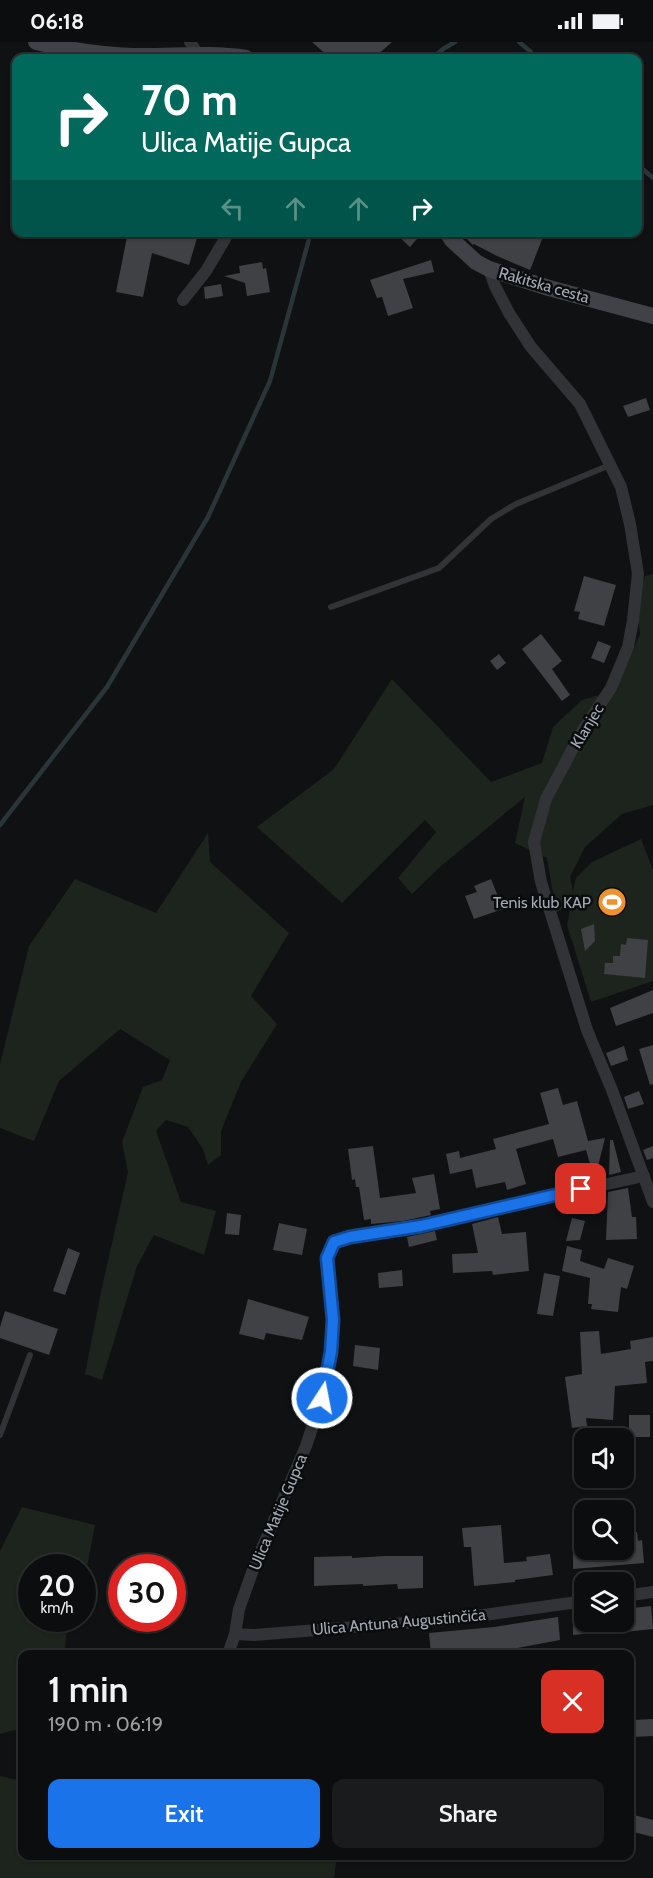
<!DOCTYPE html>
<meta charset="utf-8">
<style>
:root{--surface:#0c0d0e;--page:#1a1b1c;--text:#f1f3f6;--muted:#9a9c9e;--line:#2c2d2e;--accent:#1a73e8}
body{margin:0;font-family:Cabin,sans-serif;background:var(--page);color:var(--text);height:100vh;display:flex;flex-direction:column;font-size:22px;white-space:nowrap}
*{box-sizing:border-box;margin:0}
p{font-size:20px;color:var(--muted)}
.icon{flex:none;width:33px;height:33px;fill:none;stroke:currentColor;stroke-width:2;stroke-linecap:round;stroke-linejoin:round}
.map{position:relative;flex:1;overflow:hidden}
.drawer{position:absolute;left:18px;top:1608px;width:616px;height:210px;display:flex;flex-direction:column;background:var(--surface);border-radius:12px;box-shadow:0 2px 4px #0004,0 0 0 2px var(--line)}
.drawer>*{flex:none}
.banner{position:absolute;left:12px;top:12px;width:630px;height:183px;border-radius:12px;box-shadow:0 2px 4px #0004,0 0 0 2px var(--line);background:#00695c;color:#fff;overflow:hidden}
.fabs{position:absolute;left:574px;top:1386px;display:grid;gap:12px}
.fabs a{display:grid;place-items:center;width:60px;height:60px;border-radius:12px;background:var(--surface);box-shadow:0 2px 4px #0004,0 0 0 2px var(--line);font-size:30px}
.speed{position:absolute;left:18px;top:1512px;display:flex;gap:12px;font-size:30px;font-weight:700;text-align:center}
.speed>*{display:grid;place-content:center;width:78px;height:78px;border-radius:50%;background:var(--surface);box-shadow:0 2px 4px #0004,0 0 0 2px var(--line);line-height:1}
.speed small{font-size:15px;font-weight:400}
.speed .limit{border:9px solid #d22;background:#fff;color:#111}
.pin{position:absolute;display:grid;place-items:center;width:51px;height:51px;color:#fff;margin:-26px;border-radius:12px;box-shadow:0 3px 9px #0006}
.me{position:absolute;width:66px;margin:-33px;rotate:11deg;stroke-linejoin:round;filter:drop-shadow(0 0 4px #0008)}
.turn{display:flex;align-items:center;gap:21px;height:126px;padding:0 30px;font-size:27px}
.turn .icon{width:78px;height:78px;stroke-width:2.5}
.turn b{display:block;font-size:42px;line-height:51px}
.lanes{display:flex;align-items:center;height:57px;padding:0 30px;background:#0003;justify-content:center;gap:30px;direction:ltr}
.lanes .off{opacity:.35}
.round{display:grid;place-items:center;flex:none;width:63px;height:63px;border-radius:12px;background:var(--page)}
.overview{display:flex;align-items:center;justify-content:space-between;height:102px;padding:0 30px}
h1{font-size:36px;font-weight:600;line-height:45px}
.cta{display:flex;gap:12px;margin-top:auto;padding:12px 30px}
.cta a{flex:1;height:69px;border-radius:12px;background:var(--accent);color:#fff;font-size:24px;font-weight:600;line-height:69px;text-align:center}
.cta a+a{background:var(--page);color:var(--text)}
.status{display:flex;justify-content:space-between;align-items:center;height:42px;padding:0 30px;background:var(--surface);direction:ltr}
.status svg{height:16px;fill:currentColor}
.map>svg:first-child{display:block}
.green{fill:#1d241d}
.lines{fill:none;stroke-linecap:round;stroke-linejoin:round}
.stream{stroke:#2a353a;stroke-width:4.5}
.building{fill:#3f4145}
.lane{stroke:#323337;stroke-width:6}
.street{stroke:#323337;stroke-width:12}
.secondary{stroke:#404247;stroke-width:16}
.route-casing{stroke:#114b97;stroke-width:15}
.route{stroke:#1a73e8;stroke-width:10}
.labels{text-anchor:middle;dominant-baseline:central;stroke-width:5;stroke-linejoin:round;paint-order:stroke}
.street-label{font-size:16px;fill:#a2a9b3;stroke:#0b0c0d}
.poi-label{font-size:16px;fill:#a2a9b3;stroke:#0b0c0d;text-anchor:end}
</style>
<div class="status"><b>06:18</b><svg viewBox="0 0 49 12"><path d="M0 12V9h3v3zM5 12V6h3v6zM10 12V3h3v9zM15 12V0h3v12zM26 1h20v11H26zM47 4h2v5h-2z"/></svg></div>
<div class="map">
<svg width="653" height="1836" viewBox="0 0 653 1836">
<rect width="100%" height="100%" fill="#101112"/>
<path class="green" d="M 653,532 L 653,763 L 622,772 L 585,805 L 570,835 L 573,850 L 576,836 L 592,820 L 641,797 L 653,828 L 653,939 L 591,960 L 567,883 L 571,863 L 556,870 L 547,816 L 515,801 L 525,755 L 441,824 L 412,852 L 398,836 L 436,790 L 425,778 L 342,861 L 257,785 L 334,727 L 392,637 L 491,740 L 542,721 L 553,685 L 582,658 L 616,648 L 640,592 L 636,559 L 645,534 Z
M 208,791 L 210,820 L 289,891 L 251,954 L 277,982 L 241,1040 L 221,1089 L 221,1113 L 208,1123 L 203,1107 L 188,1085 L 166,1078 L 156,1089 L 181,1160 L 216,1169 L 204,1213 L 154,1193 L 137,1224 L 102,1338 L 85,1332 L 101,1250 L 128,1130 L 122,1100 L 143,1045 L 162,1038 L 170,1018 L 120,987 L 59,1039 L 34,1099 L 0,1086 L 0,1022 L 29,904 L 75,837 L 156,871 Z
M 22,1465 L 95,1483 L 83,1546 L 82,1526 L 32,1526 L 32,1576 L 73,1577 L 66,1593 L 65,1612 L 68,1612 L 22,1612 L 22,1686 L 0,1692 L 0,1509 Z
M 0,1734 L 22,1739 L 22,1814 L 337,1814 L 334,1836 L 0,1836 Z"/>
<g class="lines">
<path class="stream" d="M 519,0 L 531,10 L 533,16
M 433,16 L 443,7 L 455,0
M 638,123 L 653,136
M 0,783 L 107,645 L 208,475 L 270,339 L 311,190"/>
</g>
<path class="building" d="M 312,0 L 392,0 L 374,16 L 330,16 Z
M 128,190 L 180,190 L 197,196 L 189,223 L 152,211 L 143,255 L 116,250 Z
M 394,190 L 423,190 L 410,205 Z
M 460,190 L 545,190 L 530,228 L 497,214 L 474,202 L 473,203 Z
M 431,218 L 434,230 L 403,237 L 413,266 L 388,274 L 382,255 L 377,256 L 370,238 Z
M 262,220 L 263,227 L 266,226 L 270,250 L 247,254 L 245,241 L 224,234 L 240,231 L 239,224 Z
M 221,242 L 223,254 L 205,257 L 204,245 Z
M 646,356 L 650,368 L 628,375 L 623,364 Z
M 584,534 L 616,543 L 604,584 L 578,577 L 580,570 L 574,569 Z
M 541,592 L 562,619 L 552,627 L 570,653 L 562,659 L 522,607 Z
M 598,599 L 611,604 L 604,621 L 591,616 Z
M 499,612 L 506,621 L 497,628 L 490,619 Z
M 491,837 L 503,867 L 474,877 L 465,854 L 477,850 L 474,844 Z
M 594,882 L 595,899 L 585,909 L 581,887 Z
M 627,896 L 648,898 L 645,936 L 604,932 L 605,921 L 613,921 L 613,914 L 620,914 L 621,902 L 626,903 Z
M 653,948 L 653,971 L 616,984 L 610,966 Z
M 653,1003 L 653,1042 L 650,1043 L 639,1007 Z
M 624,1004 L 628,1018 L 611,1024 L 606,1011 Z
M 558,1046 L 563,1063 L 577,1059 L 588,1099 L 605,1096 L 595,1136 L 594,1136 L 586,1108 L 558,1115 L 553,1097 L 516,1107 L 526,1142 L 507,1148 L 505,1140 L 476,1146 L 472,1127 L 450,1132 L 446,1112 L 459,1109 L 460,1116 L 496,1107 L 493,1097 L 549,1082 L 540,1051 Z
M 639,1049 L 644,1062 L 628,1067 L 624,1055 Z
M 610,1098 L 613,1098 L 621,1130 L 609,1133 Z
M 373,1104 L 380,1156 L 416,1151 L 412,1136 L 434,1132 L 440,1167 L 430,1169 L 431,1173 L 403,1179 L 371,1182 L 371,1177 L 364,1178 L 359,1145 L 356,1145 L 355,1137 L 352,1138 L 348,1107 Z
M 653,1104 L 653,1116 L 647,1118 L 643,1108 Z
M 628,1146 L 632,1175 L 636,1175 L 637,1197 L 606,1198 L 608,1150 Z
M 227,1171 L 241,1173 L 239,1193 L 225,1192 Z
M 498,1175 L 502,1192 L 526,1190 L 529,1229 L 493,1233 L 492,1229 L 453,1231 L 452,1212 L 478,1211 L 472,1182 Z
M 572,1176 L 585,1179 L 580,1198 L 566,1199 Z
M 279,1181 L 307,1187 L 302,1213 L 273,1208 Z
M 435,1189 L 437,1198 L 409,1205 L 407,1195 Z
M 567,1204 L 582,1208 L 580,1219 L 604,1227 L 608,1216 L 634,1224 L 627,1247 L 621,1245 L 618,1270 L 591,1267 L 592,1262 L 588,1262 L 590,1236 L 562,1229 Z
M 68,1206 L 80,1211 L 65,1253 L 53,1249 Z
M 402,1228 L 403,1244 L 379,1246 L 378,1231 Z
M 544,1231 L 560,1234 L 553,1274 L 537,1272 Z
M 248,1257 L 309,1275 L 302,1298 L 266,1291 L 264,1298 L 239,1292 Z
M 5,1269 L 58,1287 L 49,1313 L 0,1296 L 0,1285 Z
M 599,1289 L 601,1312 L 631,1307 L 630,1299 L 653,1295 L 653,1319 L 645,1320 L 647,1341 L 615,1344 L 613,1378 L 586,1376 L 587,1384 L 572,1386 L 565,1335 L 582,1332 L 580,1290 Z
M 355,1303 L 380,1306 L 378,1328 L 353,1324 Z
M 629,1373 L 650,1373 L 650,1395 L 629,1395 Z
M 501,1483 L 504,1521 L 527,1519 L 526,1515 L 550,1512 L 553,1533 L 515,1538 L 515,1540 L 474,1544 L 471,1505 L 464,1505 L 462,1486 Z
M 637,1490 L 638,1499 L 642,1498 L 644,1521 L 573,1527 L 573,1500 L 585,1499 L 585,1508 L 624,1508 L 624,1492 Z
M 352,1514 L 352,1516 L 385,1514 L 423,1514 L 423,1546 L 398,1547 L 397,1542 L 363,1544 L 363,1542 L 314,1544 L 314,1515 Z
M 651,1564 L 653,1587 L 624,1590 L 624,1567 Z
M 585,1572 L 585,1580 L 622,1580 L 622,1588 L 573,1593 L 573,1574 Z
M 558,1575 L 560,1598 L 506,1608 L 431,1612 L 429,1591 L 494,1585 Z
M 653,1677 L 653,1694 L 633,1695 L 632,1678 Z
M 630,1772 L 653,1778 L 653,1795 L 630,1789 Z"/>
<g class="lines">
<path class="lane" d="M 331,565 L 439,526 L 491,477 L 516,462 L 610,423
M 0,1393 L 30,1313"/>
<path class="street" d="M 190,0 L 199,14
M 489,227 L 495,244 L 509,271 L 531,305 L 580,362 L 621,445 L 630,482 L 638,532 L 633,578 L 628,605 L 611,646 L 581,691 L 546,757 L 534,800 L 541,840 L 587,988 L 612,1048 L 653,1160
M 183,258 L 206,229 L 229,190
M 624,1554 L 653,1550
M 235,1592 L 254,1593 L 455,1577 L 585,1559
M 228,1612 L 235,1592 L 239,1567 L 254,1525 L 306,1404 L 322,1356 L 331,1310 L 333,1278 L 327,1216 L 334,1200 C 363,1191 394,1190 424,1183 C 497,1166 570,1150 644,1134"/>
<path class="secondary" d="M 36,0 C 68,8 100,13 133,14 C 170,15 209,10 246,16
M 447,190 L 452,198 L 476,220 L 489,227 L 549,246 L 653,274"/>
</g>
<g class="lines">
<g class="route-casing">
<path id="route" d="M 322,1356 L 331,1310 L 333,1278 L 327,1216 L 334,1200 L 350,1195 L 421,1184 L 581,1147"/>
</g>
<use href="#route" class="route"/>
</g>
<defs>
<g id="stadium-disc" transform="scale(1.5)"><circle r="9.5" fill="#ef912c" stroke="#0b0c0d"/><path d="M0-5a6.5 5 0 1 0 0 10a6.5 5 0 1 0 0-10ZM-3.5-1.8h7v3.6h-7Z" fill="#fff"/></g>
</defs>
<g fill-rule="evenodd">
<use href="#stadium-disc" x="612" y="860"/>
</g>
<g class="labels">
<g class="street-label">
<text transform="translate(544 243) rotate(16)">Rakitska cesta</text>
<text transform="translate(587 684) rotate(-59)">Klanjec</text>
<text transform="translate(278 1470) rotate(-67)">Ulica Matije Gupca</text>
<text transform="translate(399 1580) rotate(-5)">Ulica Antuna Augustinčića</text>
</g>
<g class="poi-label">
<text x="591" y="860">Tenis klub KAP</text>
</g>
</g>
</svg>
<div class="fabs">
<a><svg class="icon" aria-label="sound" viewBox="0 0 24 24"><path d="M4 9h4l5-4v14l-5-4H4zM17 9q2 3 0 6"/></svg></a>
<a><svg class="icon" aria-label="search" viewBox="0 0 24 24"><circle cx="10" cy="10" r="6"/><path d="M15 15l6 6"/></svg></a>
<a><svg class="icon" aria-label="layers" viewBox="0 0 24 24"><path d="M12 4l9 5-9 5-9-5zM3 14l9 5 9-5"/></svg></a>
</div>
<div class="speed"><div>20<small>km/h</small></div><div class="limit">30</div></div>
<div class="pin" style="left:581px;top:1147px;background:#d93025"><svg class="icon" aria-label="arrive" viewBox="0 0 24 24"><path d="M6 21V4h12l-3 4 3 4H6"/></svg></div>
<svg class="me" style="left:322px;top:1356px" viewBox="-20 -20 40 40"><circle r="17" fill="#1a73e8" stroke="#fff" stroke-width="3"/><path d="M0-11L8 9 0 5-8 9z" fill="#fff"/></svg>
<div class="banner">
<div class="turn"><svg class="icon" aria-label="right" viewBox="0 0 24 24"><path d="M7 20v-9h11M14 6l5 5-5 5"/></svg><div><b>70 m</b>Ulica Matije Gupca</div></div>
<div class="lanes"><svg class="icon off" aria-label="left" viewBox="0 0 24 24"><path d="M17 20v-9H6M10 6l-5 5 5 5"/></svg><svg class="icon off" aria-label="ahead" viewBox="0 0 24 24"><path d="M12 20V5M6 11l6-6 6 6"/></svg><svg class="icon off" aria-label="ahead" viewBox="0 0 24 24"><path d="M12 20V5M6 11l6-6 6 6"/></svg><svg class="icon" aria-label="right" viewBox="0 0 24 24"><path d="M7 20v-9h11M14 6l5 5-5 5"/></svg></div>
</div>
<section class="drawer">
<div class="overview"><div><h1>1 min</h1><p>190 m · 06:19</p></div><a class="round" style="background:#d93025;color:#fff"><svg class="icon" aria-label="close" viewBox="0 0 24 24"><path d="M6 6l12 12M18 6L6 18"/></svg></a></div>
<div class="cta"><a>Exit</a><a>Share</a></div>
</section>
</div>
